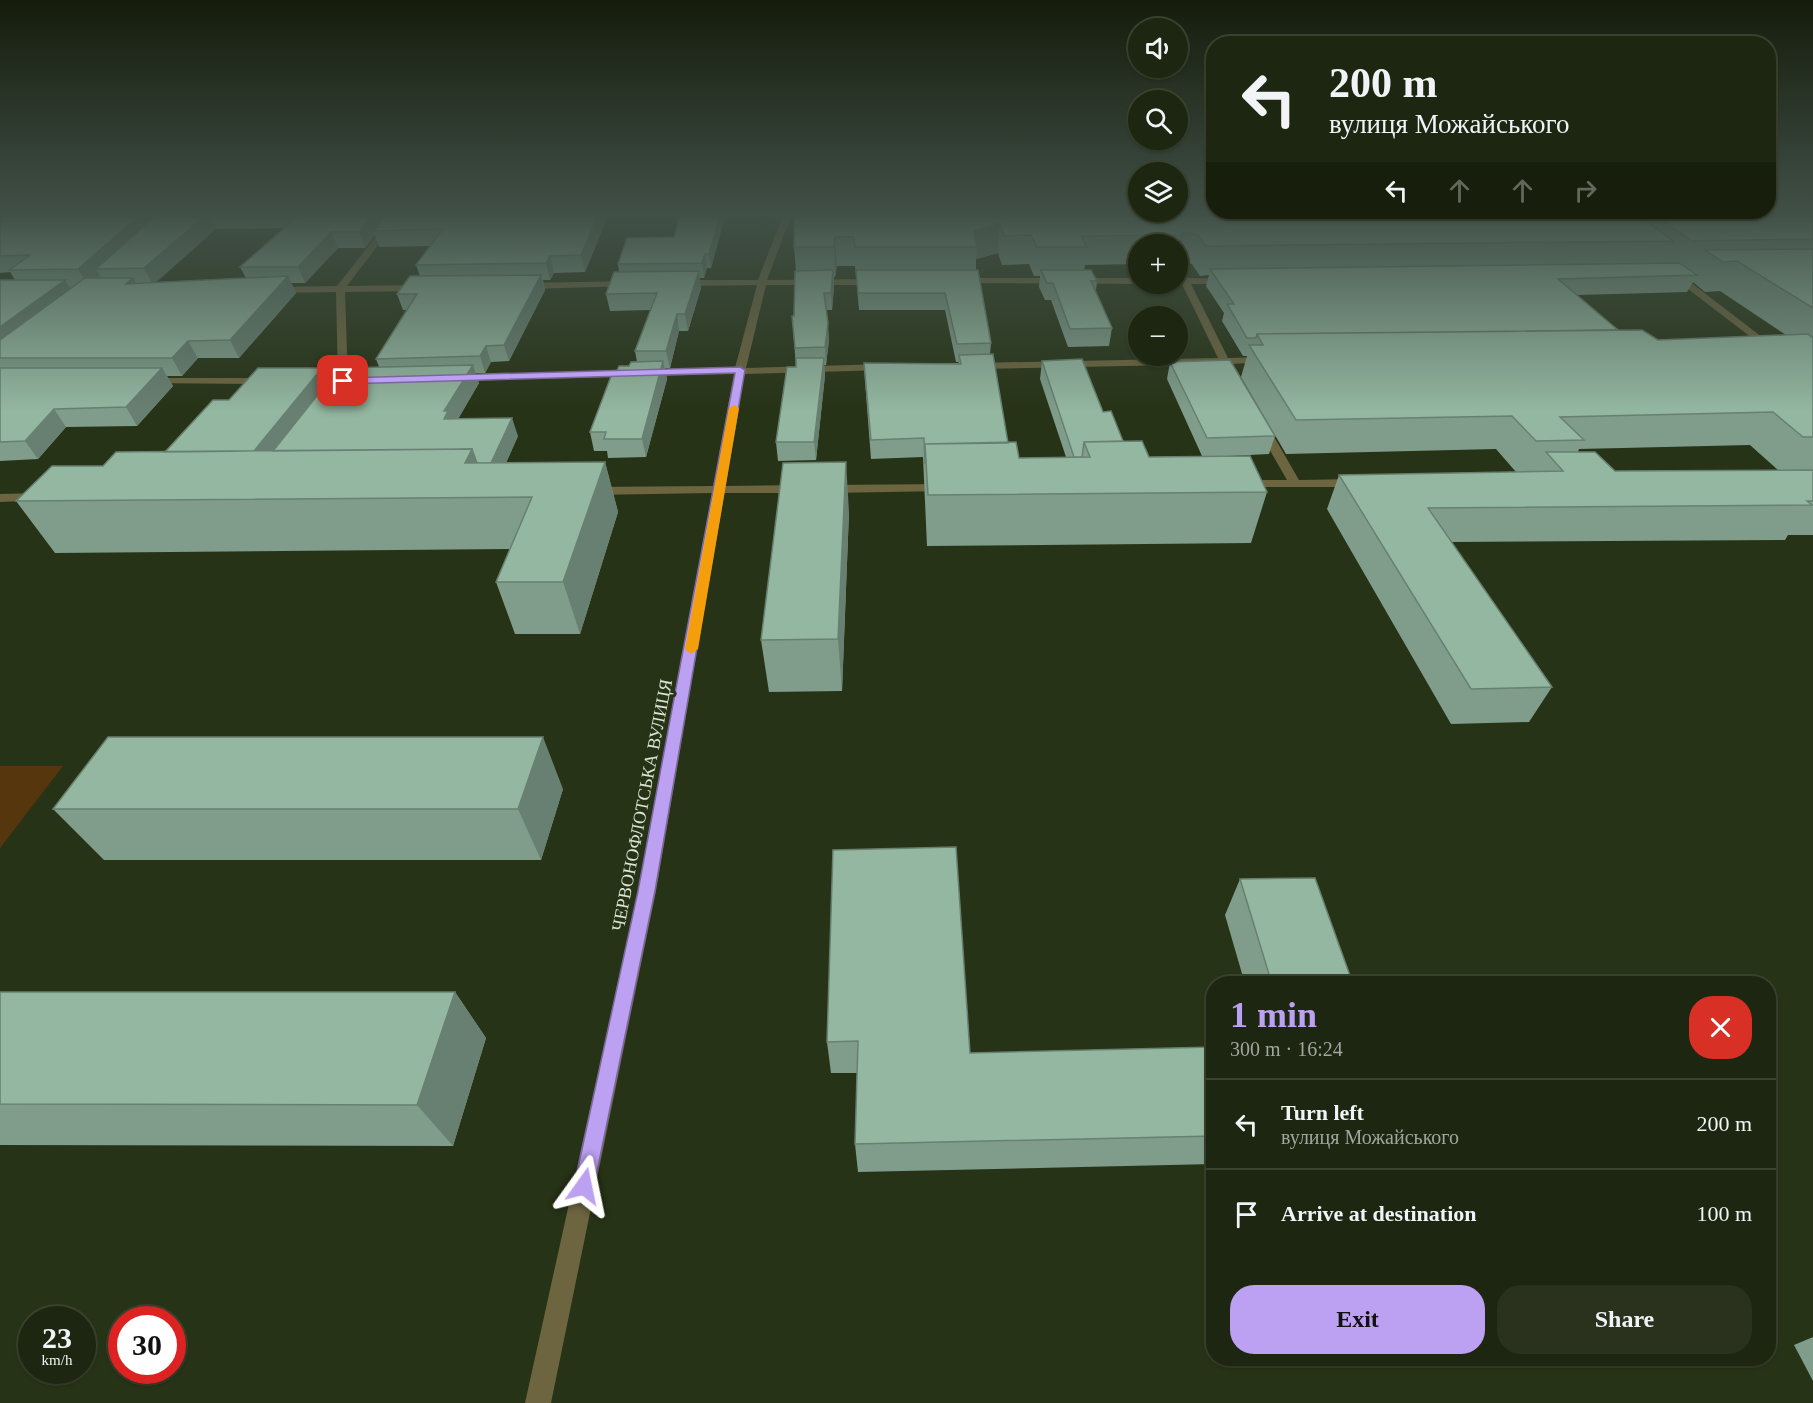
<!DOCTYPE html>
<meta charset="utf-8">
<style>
:root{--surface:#1d2610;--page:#2a321e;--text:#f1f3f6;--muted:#a0a59f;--line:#3b4330;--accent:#bca0f2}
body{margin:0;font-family:"Times New Roman",serif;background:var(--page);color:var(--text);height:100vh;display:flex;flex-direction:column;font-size:22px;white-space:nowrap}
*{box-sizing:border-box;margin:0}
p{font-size:20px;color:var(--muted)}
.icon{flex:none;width:33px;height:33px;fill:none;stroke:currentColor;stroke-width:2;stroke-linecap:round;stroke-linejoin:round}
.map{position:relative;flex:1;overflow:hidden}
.details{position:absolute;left:1206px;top:976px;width:570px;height:390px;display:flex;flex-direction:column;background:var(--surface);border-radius:24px;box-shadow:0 2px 4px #0004,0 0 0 2px var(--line)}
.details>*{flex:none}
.hud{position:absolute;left:1206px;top:36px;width:570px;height:183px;border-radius:24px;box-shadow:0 2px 4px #0004,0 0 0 2px var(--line);background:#1d2610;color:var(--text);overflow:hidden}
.tools{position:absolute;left:1128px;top:18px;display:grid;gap:12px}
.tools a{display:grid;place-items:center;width:60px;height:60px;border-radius:50%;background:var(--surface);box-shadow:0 2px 4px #0004,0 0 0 2px var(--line);font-size:30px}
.speed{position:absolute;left:18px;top:1306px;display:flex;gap:12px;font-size:30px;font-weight:700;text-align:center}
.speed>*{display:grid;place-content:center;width:78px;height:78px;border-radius:50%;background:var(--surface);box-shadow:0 2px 4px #0004,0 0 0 2px var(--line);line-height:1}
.speed small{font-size:15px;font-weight:400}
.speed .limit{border:9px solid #d22;background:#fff;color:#111}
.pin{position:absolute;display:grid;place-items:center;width:51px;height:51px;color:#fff;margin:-26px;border-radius:12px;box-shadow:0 3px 9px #0006}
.me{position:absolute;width:66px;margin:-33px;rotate:12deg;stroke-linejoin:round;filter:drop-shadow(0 0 4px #0008)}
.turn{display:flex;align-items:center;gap:21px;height:126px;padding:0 24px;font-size:27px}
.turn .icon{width:78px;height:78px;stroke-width:2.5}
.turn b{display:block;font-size:42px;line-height:51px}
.lanes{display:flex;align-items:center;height:57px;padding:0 24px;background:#0003;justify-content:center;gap:30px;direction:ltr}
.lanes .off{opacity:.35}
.round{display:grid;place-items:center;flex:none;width:63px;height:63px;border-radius:24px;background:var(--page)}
.head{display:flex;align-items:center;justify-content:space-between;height:102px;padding:0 24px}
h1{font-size:36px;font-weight:600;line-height:45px;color:var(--accent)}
.button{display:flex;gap:12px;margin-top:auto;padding:12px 24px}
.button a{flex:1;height:69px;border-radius:24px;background:var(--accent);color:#111;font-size:24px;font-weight:600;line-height:69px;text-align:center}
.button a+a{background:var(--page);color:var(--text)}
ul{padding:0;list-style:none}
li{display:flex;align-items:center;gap:18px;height:90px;padding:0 24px;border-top:2px solid var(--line)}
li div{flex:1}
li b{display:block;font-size:22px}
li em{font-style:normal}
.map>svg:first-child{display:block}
.green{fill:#56360c}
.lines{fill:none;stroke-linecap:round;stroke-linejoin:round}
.minor{fill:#6d653f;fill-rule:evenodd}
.wall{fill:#7f9d8a;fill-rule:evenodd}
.shaded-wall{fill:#688071}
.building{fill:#94b7a1;stroke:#688071;stroke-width:1.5}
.route{fill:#bca0f2;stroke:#7a689d;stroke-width:1.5}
.slow{fill:#f59e0b}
.labels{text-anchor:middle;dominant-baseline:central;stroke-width:6;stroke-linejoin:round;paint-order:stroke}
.street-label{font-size:18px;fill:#dce4d3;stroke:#273316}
</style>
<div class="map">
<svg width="1813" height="1403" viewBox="0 0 1813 1403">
<rect width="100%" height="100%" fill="#273316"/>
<path class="green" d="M 0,766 L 63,766 L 0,848 Z"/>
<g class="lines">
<path class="minor" d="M 392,216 L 400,216 L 347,286 L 420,285 L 425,288 L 420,291 L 345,292 L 348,381 L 342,389 L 334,389 L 333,387 L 338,381 L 336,292 L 276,293 L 271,290 L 276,287 L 337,286 Z
M 783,216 L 791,216 L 767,280 L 876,279 L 880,282 L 876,285 L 766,285 L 746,368 L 885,364 L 890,367 L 885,370 L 744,374 L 725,486 L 799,485 L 805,489 L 799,493 L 724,493 L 656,891 L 551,1403 L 525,1403 L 638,891 L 712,493 L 592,495 L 586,491 L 592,487 L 713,486 L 734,374 L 456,381 L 451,378 L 456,375 L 735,368 L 757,285 L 681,286 L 677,283 L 681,280 L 758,280 Z
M 1178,263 L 1181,264 L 1188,278 L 1231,279 L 1232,281 L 1228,284 L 1191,284 L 1228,358 L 1266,357 L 1271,360 L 1270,362 L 1231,364 L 1233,368 L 1228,371 L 1224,370 L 1221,364 L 975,369 L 970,366 L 975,363 L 1218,358 L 1182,284 L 1177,284 L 1178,278 L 1180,278 Z
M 1671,272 L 1677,272 L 1775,347 L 1775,351 L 1769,351 L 1671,276 Z
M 960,278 L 1138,278 L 1139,284 L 957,283 L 957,279 Z
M 630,281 L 633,282 L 633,286 L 525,289 L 521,286 L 525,283 Z
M 150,378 L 267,378 L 272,381 L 267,384 L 146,383 L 146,379 Z
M 1263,425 L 1269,428 L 1299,480 L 1357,479 L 1363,483 L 1357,487 L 1239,487 L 1237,484 L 1243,480 L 1287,480 L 1257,428 Z
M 943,484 L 947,485 L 947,491 L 829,493 L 823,489 L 829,485 Z
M 40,493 L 44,494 L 44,500 L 0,502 L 0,494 Z"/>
</g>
<path class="wall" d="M 0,216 L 608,216 L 585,272 L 554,273 L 550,280 L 543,280 L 545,290 L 509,361 L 491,362 L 485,373 L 475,373 L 479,383 L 458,419 L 518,436 L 506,463 L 605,462 L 618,512 L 580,634 L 515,634 L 496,582 L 510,549 L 55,553 L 16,501 L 103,466 L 165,452 L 229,400 L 322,368 L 328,382 L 379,367 L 376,359 L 407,310 L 403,310 L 397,294 L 420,276 L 416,265 L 430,246 L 379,247 L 375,235 L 365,248 L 338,248 L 305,283 L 291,283 L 296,293 L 239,358 L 198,358 L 182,376 L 167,376 L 173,386 L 137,426 L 66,427 L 38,459 L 0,461 L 0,280 L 15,280 L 10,272 L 0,273 ZM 285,228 L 240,267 L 246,278 L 156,282 L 216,229 Z
M 680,216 L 725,216 L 711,268 L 707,268 L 704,278 L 699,278 L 701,288 L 688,331 L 679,331 L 670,368 L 665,368 L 667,379 L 646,457 L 608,458 L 607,451 L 594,451 L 590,432 L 617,371 L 629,366 L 637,362 L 635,351 L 651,310 L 610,311 L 606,294 L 619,272 L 618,264 L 674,237 Z
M 794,216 L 1813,216 L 1813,535 L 1788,535 L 1785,540 L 1451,542 L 1552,687 L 1529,722 L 1451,724 L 1327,509 L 1339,475 L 1516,472 L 1496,449 L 1286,454 L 1241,377 L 1247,356 L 1243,356 L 1222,321 L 1224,313 L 1206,286 L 1209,275 L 1200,276 L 1192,264 L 1179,261 L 1178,262 L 1178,244 L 1138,244 L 1138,264 L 1085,265 L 1084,270 L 1097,281 L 1096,291 L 1112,328 L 1109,346 L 1068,347 L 1051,300 L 1045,300 L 1039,287 L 1040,276 L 1034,276 L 1029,264 L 1002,265 L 998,253 L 976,259 L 976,270 L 991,343 L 990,354 L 1008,443 L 1019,458 L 1066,457 L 1040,379 L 1042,361 L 1103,412 L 1123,441 L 1149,457 L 1202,456 L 1167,379 L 1170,362 L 1275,436 L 1269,454 L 1229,456 L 1267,492 L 1251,543 L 927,546 L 923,457 L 871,459 L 865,381 L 864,363 L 958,363 L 959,362 L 956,362 L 945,310 L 859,310 L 855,266 L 837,266 L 835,277 L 834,277 L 834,287 L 832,310 L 826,310 L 829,340 L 826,365 L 824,365 L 825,375 L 816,460 L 778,461 L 776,442 L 796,367 L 792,316 L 794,316 L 796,271 L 794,247 ZM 1693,282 L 1705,292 L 1720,291 L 1786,335 L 1658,340 L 1618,330 L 1577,295 L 1687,292 ZM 1750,445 L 1778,470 L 1615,471 L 1578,452 L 1579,449 Z
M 849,512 L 842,691 L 769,692 L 761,640 Z
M 563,789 L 541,860 L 104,860 L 53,809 Z
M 833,850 L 970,1053 L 1214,1047 L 1214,1164 L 858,1172 L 855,1144 L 857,1073 L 831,1073 L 827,1042 Z
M 1240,879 L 1353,984 L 1245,984 L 1225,915 Z
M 0,992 L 455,992 L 486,1038 L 453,1146 L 0,1145 Z
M 1813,1337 L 1813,1381 L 1794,1345 Z"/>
<path class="shaded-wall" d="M 139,216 L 165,216 L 96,269 L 100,275 L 88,286 L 78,269 Z
M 205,216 L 209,216 L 216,229 L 153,285 L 144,268 Z
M 371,216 L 389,216 L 373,231 L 375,235 L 365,248 L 359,232 Z
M 598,216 L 608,216 L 585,272 L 581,255 Z
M 720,216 L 725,216 L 711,268 L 709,254 Z
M 1000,224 L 998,253 L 976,259 L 977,247 L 974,231 Z
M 331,232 L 338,248 L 305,283 L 298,267 Z
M 1184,232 L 1179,261 L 1178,262 L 1178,256 L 1181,235 Z
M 835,237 L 837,266 L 835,277 L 834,247 Z
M 705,254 L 707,268 L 704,278 L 702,263 Z
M 550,256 L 554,273 L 550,280 L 546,263 Z
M 833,270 L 834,287 L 832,310 L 831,293 Z
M 699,271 L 701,288 L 688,331 L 685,314 Z
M 541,275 L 545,290 L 509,361 L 504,345 Z
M 288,276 L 296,293 L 239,358 L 230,340 Z
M 133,278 L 142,295 L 126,284 Z
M 65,280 L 75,296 L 0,353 L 0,327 Z
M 677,314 L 679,331 L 670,368 L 666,351 Z
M 828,323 L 829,340 L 826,365 L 825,347 Z
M 188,341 L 198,358 L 182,376 L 172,358 Z
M 486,346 L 491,362 L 485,373 L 480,356 Z
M 824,358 L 825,375 L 816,460 L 814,442 Z
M 663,361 L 667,379 L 646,457 L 642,439 Z
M 473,365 L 479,383 L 454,426 L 444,419 L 444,411 Z
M 162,368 L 173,386 L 137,426 L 126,407 Z
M 322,368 L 330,386 L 263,471 L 237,471 Z
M 54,409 L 66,427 L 38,459 L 25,441 Z
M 512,418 L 518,436 L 495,487 L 489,468 Z
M 472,449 L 489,498 L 465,463 Z
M 605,462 L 618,512 L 580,634 L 563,582 Z
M 846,462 L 849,512 L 842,691 L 838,639 Z
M 543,737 L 563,789 L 541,860 L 518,809 Z
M 455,992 L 486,1038 L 453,1146 L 417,1105 Z"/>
<path class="building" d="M 0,216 L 139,216 L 78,269 L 9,270 L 30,255 L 0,256 Z
M 155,216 L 205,216 L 144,268 L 96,269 Z
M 298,216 L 371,216 L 359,232 L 331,232 L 298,267 L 240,267 Z
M 385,216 L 598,216 L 581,255 L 550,256 L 546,263 L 416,265 L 443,229 L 373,231 Z
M 680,216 L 720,216 L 709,254 L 705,254 L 702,263 L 618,264 L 627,238 L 674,237 Z
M 794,216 L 1639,216 L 1673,241 L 1206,246 L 1198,235 L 1184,232 L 1181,235 L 1081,236 L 1087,247 L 1037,247 L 1031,235 L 1004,236 L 1000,224 L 974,231 L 977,247 L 855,247 L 854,237 L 835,237 L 834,247 L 794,247 Z
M 1656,216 L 1813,216 L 1813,239 L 1692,241 Z
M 1813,249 L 1813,308 L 1737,261 L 1723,262 L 1705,250 Z
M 1679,263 L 1697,275 L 1558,279 L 1618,330 L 1257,334 L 1256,338 L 1247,338 L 1227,304 L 1234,304 L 1210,269 Z
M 833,270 L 831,293 L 824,293 L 828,323 L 825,347 L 795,348 L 792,316 L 794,316 L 795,271 Z
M 856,270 L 978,270 L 991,343 L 957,344 L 945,293 L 858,293 Z
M 1041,270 L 1091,270 L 1097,281 L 1091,281 L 1112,328 L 1070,329 L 1053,283 L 1047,283 Z
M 699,271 L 685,314 L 677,314 L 666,351 L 635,351 L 657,293 L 606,294 L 614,272 Z
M 541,275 L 504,345 L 486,346 L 480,356 L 376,359 L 417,294 L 397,294 L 410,276 Z
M 288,276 L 230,340 L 188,341 L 172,358 L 0,358 L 0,340 L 85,278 L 133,278 L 126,284 Z
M 0,280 L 65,280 L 0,327 Z
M 1642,330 L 1658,340 L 1808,334 L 1813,338 L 1813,437 L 1803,437 L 1773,412 L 1560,417 L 1584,440 L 1536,441 L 1512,416 L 1296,420 L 1249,345 L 1263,345 L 1257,334 Z
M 993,354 L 1008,443 L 925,444 L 925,464 L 924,438 L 871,440 L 864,363 L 961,364 L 959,355 Z
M 796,358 L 824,358 L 814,442 L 776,442 L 787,367 L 796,367 Z
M 1082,359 L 1103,412 L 1111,411 L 1123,441 L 1084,442 L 1082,457 L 1074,457 L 1042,361 Z
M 1230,360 L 1275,436 L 1207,438 L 1170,362 Z
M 663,361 L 642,439 L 604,439 L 606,432 L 590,432 L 613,371 L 617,371 L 619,366 L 629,366 L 631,362 Z
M 473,365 L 444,411 L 448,411 L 444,419 L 512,418 L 491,463 L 477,463 L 472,449 L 273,451 L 339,368 Z
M 0,368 L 162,368 L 126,407 L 54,409 L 25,441 L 0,442 Z
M 258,368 L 322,368 L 254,451 L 165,452 L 213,400 L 229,400 Z
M 1142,441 L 1149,457 L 1250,456 L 1267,492 L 928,495 L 925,444 L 1016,442 L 1019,458 L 1090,457 L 1084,442 Z
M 472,449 L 465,463 L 605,462 L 563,582 L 496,582 L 532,497 L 16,501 L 52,466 L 103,466 L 116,452 Z
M 1546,452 L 1595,452 L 1615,471 L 1813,470 L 1813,501 L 1807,501 L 1812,505 L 1428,508 L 1552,687 L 1471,689 L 1339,475 L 1563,471 Z
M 846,462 L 838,639 L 761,640 L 783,463 Z
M 108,737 L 543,737 L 518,809 L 53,809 Z
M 956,847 L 970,1053 L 1214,1047 L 1214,1136 L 855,1144 L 858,1041 L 827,1042 L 833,850 Z
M 1315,878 L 1353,984 L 1272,984 L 1240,879 Z
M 0,992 L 455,992 L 417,1105 L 0,1104 Z"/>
<linearGradient id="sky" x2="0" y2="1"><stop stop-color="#151c0c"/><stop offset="0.52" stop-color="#415047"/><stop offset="1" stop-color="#415047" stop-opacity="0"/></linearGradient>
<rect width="1813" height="412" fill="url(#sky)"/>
<path class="route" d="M 740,367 L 745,370 L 655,891 L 594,1186 L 591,1193 L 584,1196 L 577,1193 L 574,1186 L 638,891 L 735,373 L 343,384 L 338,381 L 343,378 Z"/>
<path class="slow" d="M 734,405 L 739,408 L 698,649 L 691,654 L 685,649 L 729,408 Z"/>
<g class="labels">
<g class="street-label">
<text transform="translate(642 805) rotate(-79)">ЧЕРВОНОФЛОТСЬКА ВУЛИЦЯ</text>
</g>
</g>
</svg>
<div class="tools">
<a><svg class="icon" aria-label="sound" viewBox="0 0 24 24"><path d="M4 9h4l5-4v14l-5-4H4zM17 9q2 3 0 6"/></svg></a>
<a><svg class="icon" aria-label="search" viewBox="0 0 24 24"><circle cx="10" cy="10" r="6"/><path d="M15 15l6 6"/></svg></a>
<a><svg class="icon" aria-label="layers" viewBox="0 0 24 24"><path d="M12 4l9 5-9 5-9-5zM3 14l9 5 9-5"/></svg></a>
<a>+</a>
<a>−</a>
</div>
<div class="speed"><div>23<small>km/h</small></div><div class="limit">30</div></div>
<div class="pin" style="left:343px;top:381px;background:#d93025"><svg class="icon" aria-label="arrive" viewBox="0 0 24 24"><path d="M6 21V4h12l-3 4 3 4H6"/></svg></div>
<svg class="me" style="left:584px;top:1186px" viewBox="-20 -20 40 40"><path d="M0-17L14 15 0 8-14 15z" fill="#bca0f2" stroke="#fff" stroke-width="4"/></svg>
<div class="hud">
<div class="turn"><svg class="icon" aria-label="left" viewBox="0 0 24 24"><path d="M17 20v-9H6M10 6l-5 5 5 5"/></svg><div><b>200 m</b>вулиця Можайського</div></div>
<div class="lanes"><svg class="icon" aria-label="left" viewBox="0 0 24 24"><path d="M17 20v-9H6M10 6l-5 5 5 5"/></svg><svg class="icon off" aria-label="ahead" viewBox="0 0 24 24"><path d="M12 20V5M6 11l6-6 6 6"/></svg><svg class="icon off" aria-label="ahead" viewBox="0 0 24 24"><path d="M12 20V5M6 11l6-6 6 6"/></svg><svg class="icon off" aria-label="right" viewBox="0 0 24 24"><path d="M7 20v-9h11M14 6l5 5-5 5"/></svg></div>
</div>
<section class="details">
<div class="head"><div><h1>1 min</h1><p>300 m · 16:24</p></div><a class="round" style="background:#d93025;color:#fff"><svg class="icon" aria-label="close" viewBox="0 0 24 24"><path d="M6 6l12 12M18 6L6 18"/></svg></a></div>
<ul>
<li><svg class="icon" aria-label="left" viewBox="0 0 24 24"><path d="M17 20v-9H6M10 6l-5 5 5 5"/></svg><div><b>Turn left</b><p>вулиця Можайського</p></div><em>200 m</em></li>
<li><svg class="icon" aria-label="arrive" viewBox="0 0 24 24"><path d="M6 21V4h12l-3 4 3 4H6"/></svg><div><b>Arrive at destination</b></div><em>100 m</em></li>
</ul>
<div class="button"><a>Exit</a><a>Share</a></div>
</section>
</div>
